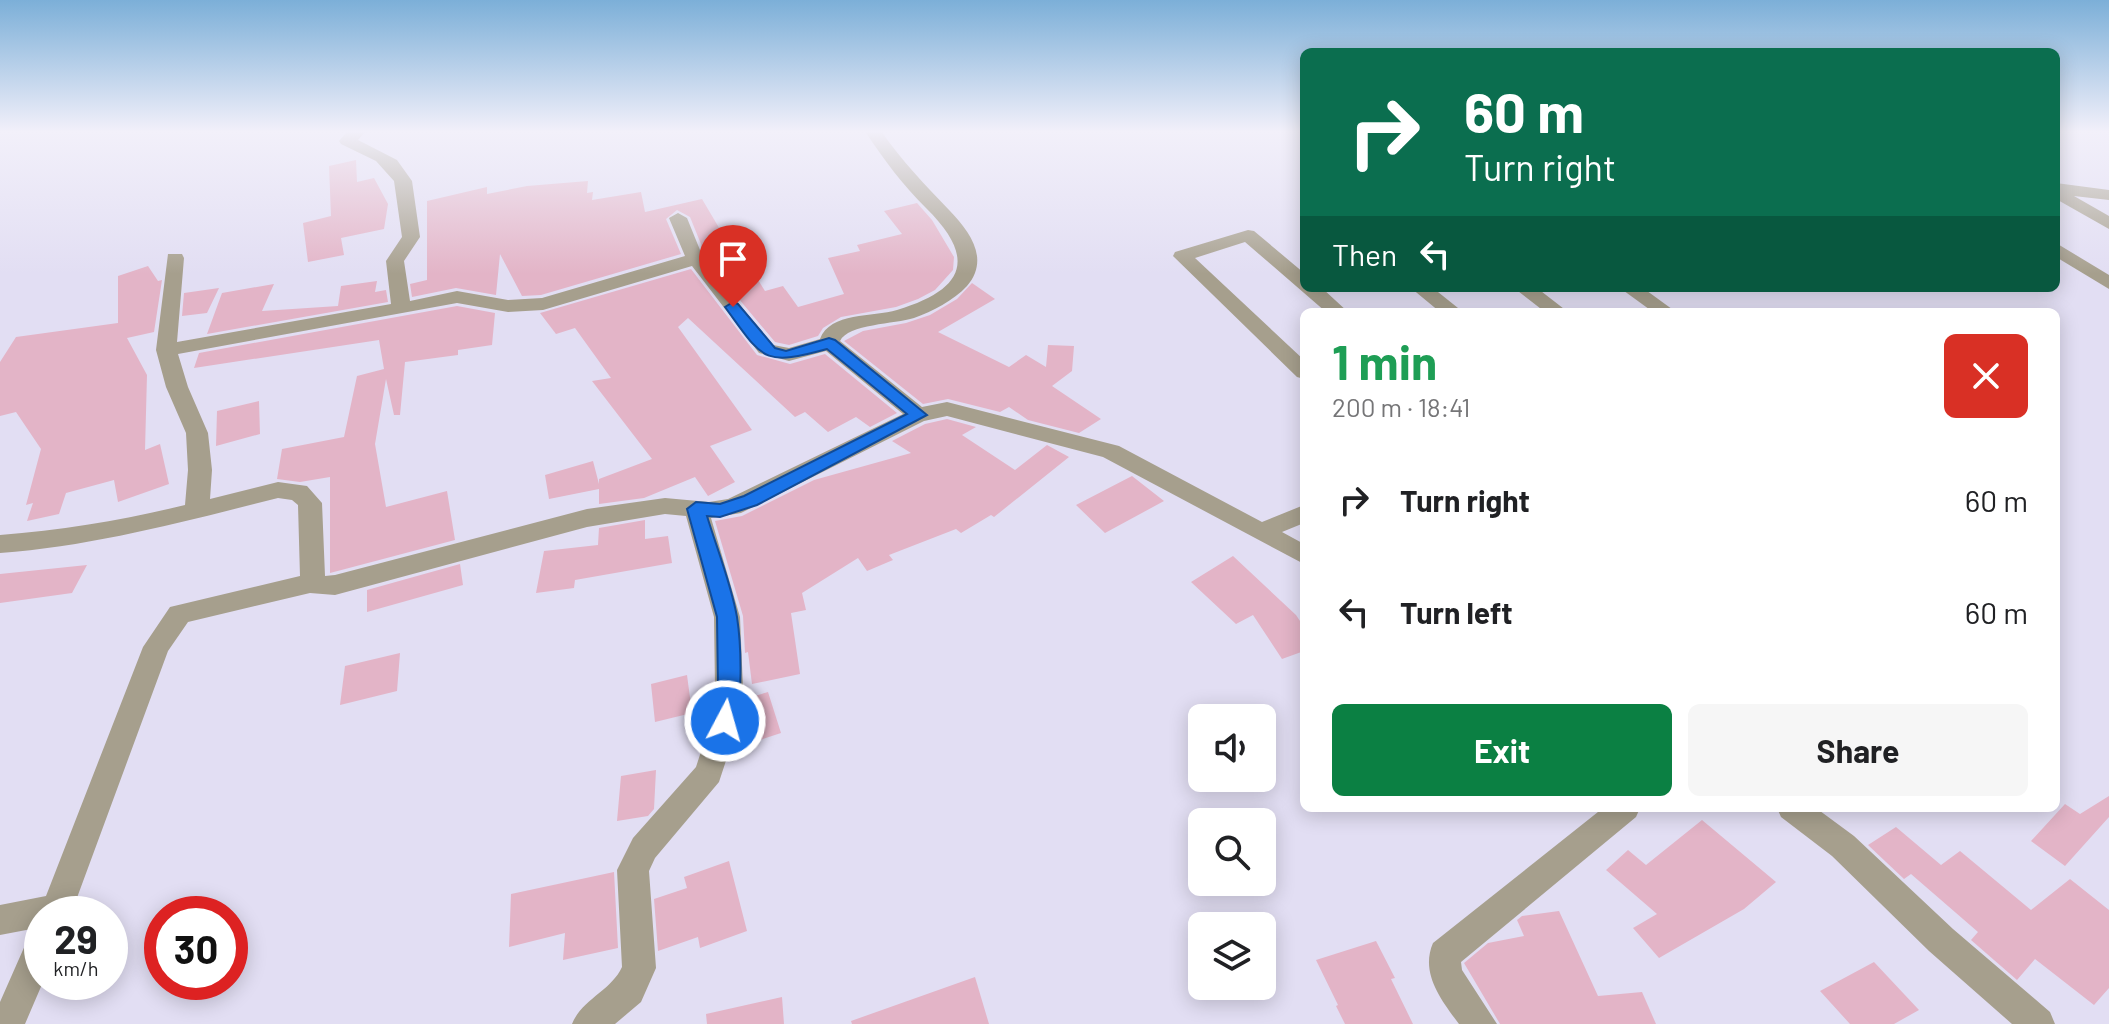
<!DOCTYPE html>
<meta charset="utf-8">
<style>
:root{--surface:#fff;--page:#f6f6f6;--text:#202124;--muted:#757577;--accent:#0b8043}
body{margin:0;font-family:Barlow,sans-serif;background:var(--page);color:var(--text);height:100vh;display:flex;flex-direction:column;font-size:30px;white-space:nowrap}
*{box-sizing:border-box;margin:0}
p{font-size:26px;color:var(--muted)}
.icon{flex:none;width:44px;height:44px;fill:none;stroke:currentColor;stroke-width:2;stroke-linecap:round;stroke-linejoin:round}
.map{position:relative;flex:1;overflow:hidden}
.panel{position:absolute;left:1300px;top:308px;width:760px;height:504px;display:flex;flex-direction:column;background:var(--surface);border-radius:12px;box-shadow:0 4px 20px #0003}
.panel>*{flex:none}
.hud{position:absolute;left:1300px;top:48px;width:760px;height:244px;border-radius:12px;box-shadow:0 4px 20px #0003;background:#0b6e4f;color:#fff;overflow:hidden}
.buttons{position:absolute;left:1188px;top:704px;display:grid;gap:16px}
.buttons a{display:grid;place-items:center;width:88px;height:88px;border-radius:12px;background:var(--surface);box-shadow:0 4px 20px #0003;font-size:40px}
.speed{position:absolute;left:24px;top:896px;display:flex;gap:16px;font-size:40px;font-weight:700;text-align:center}
.speed>*{display:grid;place-content:center;width:104px;height:104px;border-radius:50%;background:var(--surface);box-shadow:0 4px 20px #0003;line-height:1}
.speed small{font-size:20px;font-weight:400}
.speed .limit{border:12px solid #d22;background:#fff;color:#111}
.pin{position:absolute;display:grid;place-items:center;width:68px;height:68px;color:#fff;margin:-82px -34px;border-radius:50% 50% 50% 0;rotate:-45deg;box-shadow:0 0 8px #0007}
.pin .icon{rotate:45deg}
.me{position:absolute;width:88px;margin:-44px;rotate:6deg;stroke-linejoin:round;filter:drop-shadow(0 0 6px #0008)}
.turn{display:flex;align-items:center;gap:28px;height:168px;padding:0 32px;font-size:36px}
.turn .icon{width:104px;height:104px;stroke-width:2.5}
.turn b{display:block;font-size:56px;line-height:68px}
.then{display:flex;align-items:center;height:76px;padding:0 32px;background:#0003;gap:16px;font-size:30px}
.round{display:grid;place-items:center;flex:none;width:84px;height:84px;border-radius:12px;background:var(--page)}
.headline{display:flex;align-items:center;justify-content:space-between;height:136px;padding:0 32px}
h1{font-size:48px;font-weight:700;line-height:60px;color:#1e9e55}
.cta{display:flex;gap:16px;margin-top:auto;padding:16px 32px}
.cta a{flex:1;height:92px;border-radius:12px;background:var(--accent);color:#fff;font-size:32px;font-weight:700;line-height:92px;text-align:center}
.cta a+a{background:var(--page);color:var(--text)}
ul{padding:0;list-style:none}
li{display:flex;align-items:center;gap:24px;height:112px;padding:0 32px}
li div{flex:1}
li b{display:block;font-size:30px}
li em{font-style:normal}
.map>svg:first-child{display:block}
.building{fill:#e3b4c7}
.lines{fill:none;stroke-linecap:round;stroke-linejoin:round}
.minor{fill:#a69f8d;fill-rule:evenodd}
.route{fill:#1a73e8;stroke:#114b97;stroke-width:2}
</style>
<div class="map">
<svg width="2109" height="1024" viewBox="0 0 2109 1024">
<rect width="100%" height="100%" fill="#e2def3"/>
<path class="building" d="M 356,160 L 357,182 L 374,178 L 388,204 L 384,229 L 341,238 L 344,255 L 308,262 L 303,223 L 331,216 L 329,166 Z
M 588,181 L 587,193 L 593,192 L 592,200 L 641,192 L 645,212 L 702,199 L 728,243 L 734,241 L 765,291 L 783,286 L 798,307 L 844,294 L 828,258 L 860,251 L 857,245 L 902,234 L 884,211 L 917,203 L 932,220 L 954,257 L 953,270 L 935,290 L 918,299 L 896,307 L 841,317 L 823,328 L 818,336 L 789,345 L 775,342 L 723,280 L 703,249 L 690,217 L 677,210 L 666,219 L 681,254 L 541,295 L 522,296 L 500,254 L 496,295 L 456,288 L 412,297 L 410,284 L 427,280 L 427,201 L 487,187 L 487,194 L 527,186 Z
M 148,266 L 158,281 L 162,280 L 154,332 L 127,338 L 147,375 L 145,450 L 160,444 L 169,484 L 118,502 L 114,480 L 66,493 L 59,514 L 27,521 L 33,503 L 26,505 L 41,449 L 16,412 L 0,416 L 0,362 L 16,337 L 118,323 L 118,276 Z
M 691,269 L 757,355 L 790,364 L 825,354 L 897,413 L 870,427 L 856,417 L 828,432 L 805,412 L 795,417 L 688,318 L 678,327 L 752,430 L 710,446 L 735,482 L 708,496 L 695,477 L 644,498 L 599,504 L 599,489 L 549,499 L 545,475 L 593,461 L 599,484 L 599,479 L 652,459 L 592,381 L 611,378 L 575,328 L 556,334 L 540,313 Z
M 377,281 L 375,292 L 386,290 L 388,302 L 207,334 L 222,293 L 274,284 L 262,311 L 338,306 L 341,286 Z
M 972,283 L 995,299 L 938,332 L 1009,367 L 1026,355 L 1046,367 L 1048,345 L 1074,346 L 1072,371 L 1052,386 L 1101,419 L 1079,433 L 1028,420 L 1009,407 L 1000,412 L 948,399 L 923,404 L 844,341 L 863,331 L 906,323 L 930,315 L 957,299 Z
M 219,288 L 207,313 L 182,316 L 184,293 Z
M 457,306 L 495,313 L 492,345 L 458,350 L 458,355 L 405,362 L 400,415 L 394,415 L 386,379 L 375,444 L 386,507 L 447,491 L 455,540 L 330,573 L 330,477 L 300,482 L 277,479 L 282,449 L 344,437 L 357,376 L 384,369 L 379,340 L 194,368 L 199,353 Z
M 259,401 L 260,434 L 216,446 L 217,411 Z
M 947,419 L 976,427 L 962,435 L 1015,470 L 1047,445 L 1069,457 L 994,517 L 991,515 L 961,533 L 956,529 L 889,555 L 893,560 L 867,571 L 858,558 L 802,593 L 806,610 L 791,613 L 800,674 L 752,684 L 748,652 L 745,653 L 743,616 L 715,521 L 742,516 L 814,480 L 911,453 L 892,441 L 925,424 Z
M 1132,476 L 1164,501 L 1105,533 L 1076,505 Z
M 645,520 L 645,539 L 668,536 L 672,563 L 575,580 L 574,588 L 536,593 L 544,551 L 598,545 L 599,528 Z
M 1233,556 L 1296,615 L 1304,627 L 1304,651 L 1282,659 L 1253,615 L 1236,624 L 1191,582 Z
M 460,564 L 463,585 L 367,612 L 367,590 Z
M 87,565 L 72,593 L 0,603 L 0,574 Z
M 400,653 L 397,691 L 340,705 L 345,666 Z
M 687,675 L 692,713 L 655,722 L 651,684 Z
M 768,692 L 781,733 L 748,744 L 742,721 L 745,699 Z
M 656,770 L 654,809 L 648,816 L 617,821 L 621,776 Z
M 2109,796 L 2109,817 L 2065,866 L 2031,841 L 2065,804 L 2080,814 Z
M 1702,820 L 1776,882 L 1744,909 L 1659,958 L 1633,928 L 1657,914 L 1606,870 L 1628,850 L 1646,865 Z
M 1896,827 L 1941,865 L 1960,851 L 2031,910 L 2070,879 L 2109,910 L 2109,988 L 2094,1005 L 2035,959 L 2017,980 L 1971,940 L 1978,932 L 1911,874 L 1904,879 L 1868,845 Z
M 729,861 L 747,931 L 700,948 L 698,937 L 658,951 L 654,899 L 687,888 L 684,877 Z
M 614,872 L 618,948 L 563,960 L 565,933 L 509,947 L 511,894 Z
M 1559,911 L 1598,996 L 1642,992 L 1656,1024 L 1500,1024 L 1464,963 L 1488,943 L 1524,936 L 1517,920 L 1522,916 Z
M 1376,941 L 1395,978 L 1391,979 L 1413,1024 L 1345,1024 L 1336,1006 L 1338,1005 L 1316,960 Z
M 1874,962 L 1919,1010 L 1894,1024 L 1850,1024 L 1820,991 Z
M 975,977 L 989,1024 L 852,1024 L 851,1021 Z
M 782,997 L 784,1024 L 707,1024 L 706,1014 Z"/>
<g class="lines">
<path class="minor" d="M 348,131 L 366,131 L 358,140 L 397,160 L 412,181 L 420,237 L 404,261 L 410,301 L 457,291 L 508,300 L 542,298 L 685,256 L 669,218 L 678,213 L 687,218 L 700,250 L 721,282 L 773,345 L 789,348 L 820,339 C 830,312 873,317 897,310 C 964,290 978,259 926,208 C 903,185 883,159 865,131 L 881,131 C 902,161 925,185 950,211 C 970,232 990,259 967,286 C 953,301 933,311 914,318 C 895,324 848,324 840,341 L 922,407 L 947,402 L 1119,446 L 1262,522 L 1304,505 L 1304,523 L 1282,532 L 1304,544 L 1304,564 L 1103,457 L 947,416 L 924,421 L 741,513 L 711,518 L 740,617 L 743,688 L 739,721 L 719,782 L 655,858 L 649,871 L 656,968 L 641,1002 L 615,1024 L 572,1024 C 582,999 611,991 622,967 L 617,870 L 633,838 L 696,767 L 711,721 L 715,688 L 714,617 L 686,516 L 665,514 L 587,527 L 335,595 L 310,593 L 188,622 L 168,651 L 71,914 L 42,914 L 42,927 L 0,935 L 0,905 L 46,896 L 143,647 L 170,607 L 300,576 L 298,505 L 292,500 L 278,498 C 186,521 95,546 0,553 L 0,535 C 63,530 124,520 185,505 L 188,470 L 186,433 L 166,387 L 156,350 L 168,254 L 182,254 L 184,258 L 177,342 L 391,304 L 386,261 L 402,237 L 394,181 L 376,161 L 341,144 L 339,141 ZM 692,266 L 759,353 L 789,361 L 826,351 L 903,414 L 728,499 L 709,502 L 665,498 L 587,509 L 335,575 L 325,576 L 322,503 L 307,486 L 278,482 L 210,499 L 212,470 L 208,433 L 188,387 L 178,354 L 457,303 L 508,312 L 543,310 Z
M 2056,183 L 2109,190 L 2109,200 L 2074,196 L 2109,216 L 2109,229 L 2056,199 Z
M 1248,230 L 1254,231 L 1304,273 L 1304,288 L 1322,288 L 1348,312 L 1326,312 L 1245,242 L 1195,258 L 1304,360 L 1304,379 L 1297,377 L 1173,256 L 1175,252 Z
M 2056,243 L 2109,275 L 2109,289 L 2056,257 Z
M 1411,288 L 1433,288 L 1463,312 L 1440,312 Z
M 1514,288 L 1537,288 L 1568,312 L 1545,312 Z
M 1620,288 L 1643,288 L 1676,312 L 1653,312 Z
M 1603,808 L 1640,808 L 1636,817 L 1461,962 L 1462,970 L 1497,1024 L 1459,1024 C 1441,1000 1420,973 1433,943 Z
M 1777,808 L 1816,808 L 1854,836 L 1953,929 L 2050,1012 L 2055,1024 L 2012,1024 L 1929,951 L 1832,856 L 1781,817 Z
M 42,929 L 43,982 L 25,1024 L 0,1024 L 0,1002 L 30,934 Z"/>
</g>
<linearGradient id="sky" x2="0" y2="1"><stop stop-color="#7cafd8"/><stop offset="0.48" stop-color="#f2f0fa"/><stop offset="1" stop-color="#f2f0fa" stop-opacity="0"/></linearGradient>
<rect width="2109" height="274" fill="url(#sky)"/>
<path class="route" d="M 733,302 L 738,304 L 775,348 L 786,351 L 829,338 L 835,340 L 927,415 L 757,505 L 720,517 L 707,516 C 717,549 731,583 737,617 C 741,643 744,704 732,727 L 725,730 L 717,727 L 714,721 L 718,688 L 717,617 L 687,509 L 696,502 L 720,504 L 744,496 L 907,414 L 827,349 C 762,367 763,359 725,307 Z"/>
</svg>
<div class="buttons">
<a><svg class="icon" aria-label="sound" viewBox="0 0 24 24"><path d="M4 9h4l5-4v14l-5-4H4zM17 9q2 3 0 6"/></svg></a>
<a><svg class="icon" aria-label="search" viewBox="0 0 24 24"><circle cx="10" cy="10" r="6"/><path d="M15 15l6 6"/></svg></a>
<a><svg class="icon" aria-label="layers" viewBox="0 0 24 24"><path d="M12 4l9 5-9 5-9-5zM3 14l9 5 9-5"/></svg></a>
</div>
<div class="speed"><div>29<small>km/h</small></div><div class="limit">30</div></div>
<div class="pin" style="left:733px;top:307px;background:#d93025"><svg class="icon" aria-label="arrive" viewBox="0 0 24 24"><path d="M6 21V4h12l-3 4 3 4H6"/></svg></div>
<svg class="me" style="left:725px;top:721px" viewBox="-20 -20 40 40"><circle r="17" fill="#1a73e8" stroke="#fff" stroke-width="3"/><path d="M0-11L8 9 0 5-8 9z" fill="#fff"/></svg>
<div class="hud">
<div class="turn"><svg class="icon" aria-label="right" viewBox="0 0 24 24"><path d="M7 20v-9h11M14 6l5 5-5 5"/></svg><div><b>60 m</b>Turn right</div></div>
<div class="then">Then<svg class="icon" aria-label="left" viewBox="0 0 24 24"><path d="M17 20v-9H6M10 6l-5 5 5 5"/></svg></div>
</div>
<section class="panel">
<div class="headline"><div><h1>1 min</h1><p>200 m · 18:41</p></div><a class="round" style="background:#d93025;color:#fff"><svg class="icon" aria-label="close" viewBox="0 0 24 24"><path d="M6 6l12 12M18 6L6 18"/></svg></a></div>
<ul>
<li><svg class="icon" aria-label="right" viewBox="0 0 24 24"><path d="M7 20v-9h11M14 6l5 5-5 5"/></svg><div><b>Turn right</b></div><em>60 m</em></li>
<li><svg class="icon" aria-label="left" viewBox="0 0 24 24"><path d="M17 20v-9H6M10 6l-5 5 5 5"/></svg><div><b>Turn left</b></div><em>60 m</em></li>
</ul>
<div class="cta"><a>Exit</a><a>Share</a></div>
</section>
</div>
